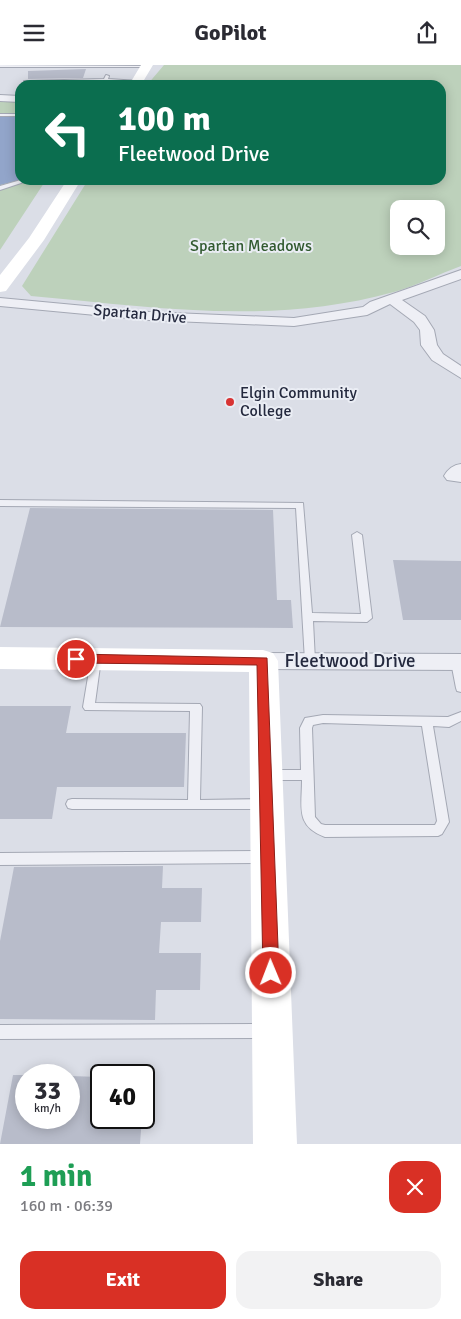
<!DOCTYPE html>
<meta charset="utf-8">
<style>
:root{--surface:#fff;--page:#f2f2f3;--text:#2b2b33;--muted:#7c7c81;--accent:#d93025}
body{margin:0;font-family:Signika,sans-serif;background:var(--page);color:var(--text);height:100vh;display:flex;flex-direction:column;font-size:19px;white-space:nowrap}
*{box-sizing:border-box;margin:0}
p{font-size:16px;color:var(--muted)}
.icon{flex:none;width:28px;height:28px;fill:none;stroke:currentColor;stroke-width:2;stroke-linecap:round;stroke-linejoin:round}
.map{position:relative;height:1079px;overflow:hidden}
.side{display:flex;flex-direction:column;background:var(--surface);flex:1}
.side>*{flex:none}
.hud{position:absolute;left:15px;top:15px;width:431px;height:105px;border-radius:15px;box-shadow:0 2px 12px #0003;background:#0b6e4f;color:#fff;overflow:hidden}
.buttons{position:absolute;left:390px;top:135px;display:grid;gap:10px}
.buttons a{display:grid;place-items:center;width:55px;height:55px;border-radius:10px;background:var(--surface);box-shadow:0 2px 12px #0003;font-size:25px}
.speed{position:absolute;left:15px;top:999px;display:flex;gap:10px;font-size:25px;font-weight:700;text-align:center}
.speed>*{display:grid;place-content:center;width:65px;height:65px;border-radius:50%;background:var(--surface);box-shadow:0 2px 12px #0003;line-height:1}
.speed small{font-size:12px;font-weight:400}
.speed .limit{border:2px solid #111;border-radius:8px;background:#fff;color:#111}
.pin{position:absolute;display:grid;place-items:center;width:42px;height:42px;color:#fff;margin:-21px;border:2px solid #fff;border-radius:50%;box-shadow:0 1px 5px #0007}
.me{position:absolute;width:55px;margin:-28px;rotate:359deg;stroke-linejoin:round;filter:drop-shadow(0 0 4px #0008)}
.turn{display:flex;align-items:center;gap:18px;height:105px;padding:0 20px;font-size:22px}
.turn .icon{width:65px;height:65px;stroke-width:2.5}
.turn b{display:block;font-size:35px;line-height:42px}
.round{display:grid;place-items:center;flex:none;width:52px;height:52px;border-radius:15px;background:var(--page)}
.headline{display:flex;align-items:center;justify-content:space-between;height:85px;padding:0 20px}
h1{font-size:30px;font-weight:700;line-height:38px;color:#1e9e55}
.primary-button{display:flex;gap:10px;margin-top:auto;padding:10px 20px}
.primary-button a{flex:1;height:58px;border-radius:15px;background:var(--accent);color:#fff;font-size:20px;font-weight:700;line-height:58px;text-align:center}
.primary-button a+a{background:var(--page);color:var(--text)}
header{display:flex;justify-content:space-between;align-items:center;height:65px;padding:0 20px;background:var(--surface);font-size:22px;font-weight:700}
.map>svg:first-child{display:block}
.green{fill:#bdd1bb;fill-rule:evenodd}
.water{fill:#92a5ca}
.building{fill:#b8bcca}
.lines{fill:none;stroke-linecap:round;stroke-linejoin:round}
.lane-casing{stroke:#a4a8b4;stroke-width:2}
.street-casing{stroke:#a4a8b4;stroke-width:2}
.lane{fill:#eeeff5;fill-rule:evenodd}
.street{fill:#eeeff5;fill-rule:evenodd}
.secondary{fill:#fff;fill-rule:evenodd}
.route{fill:#d93025;stroke:#8d1f18}
.poi-dot{fill:#d83333;stroke:#eaedf4;stroke-width:2}
.labels{text-anchor:middle;dominant-baseline:central;stroke-width:4;stroke-linejoin:round;paint-order:stroke}
.far-park-label{font-size:16px;fill:#325a30;stroke:#eaedf4}
.far-street-label{font-size:16px;fill:#24293e;stroke:#eaedf4}
.far-poi-label{font-size:16px;fill:#24293e;stroke:#eaedf4;text-anchor:start}
.street-label{font-size:19px;fill:#24293e;stroke:#eaedf4}
</style>
<header><svg class="icon" aria-label="menu" viewBox="0 0 24 24"><path d="M4 6h16M4 12h16M4 18h16"/></svg>GoPilot<svg class="icon" aria-label="share" viewBox="0 0 24 24"><path d="M12 15V3M7 8l5-5 5 5M5 13v7h14v-7"/></svg></header>
<div class="map">
<svg width="461" height="1079" viewBox="0 0 461 1079">
<rect width="100%" height="100%" fill="#dbdee7"/>
<path class="green" d="M 164,0 L 461,0 L 461,201 C 439,209 416,221 394,227 C 271,261 155,242 31,231 L 22,221 L 88,115 L 441,115 L 441,20 L 147,20 ZM 399,144 L 436,144 L 436,181 L 399,181 Z
M 0,30 L 20,30 L 20,115 L 46,115 L 0,185 Z"/>
<path class="water" d="M 0,52 L 20,52 L 20,115 L 0,120 Z"/>
<path class="building" d="M 86,4 L 83,13 L 28,14 L 28,6 Z
M 30,443 L 273,445 L 277,535 L 291,535 L 293,563 L 0,562 Z
M 393,495 L 461,496 L 461,555 L 403,555 Z
M 0,641 L 71,641 L 66,668 L 186,668 L 184,722 L 57,722 L 52,754 L 0,754 Z
M 163,801 L 162,823 L 202,823 L 201,857 L 161,857 L 159,888 L 201,888 L 200,925 L 156,925 L 155,955 L 0,954 L 0,876 L 14,802 Z
M 13,1010 L 26,1010 L 26,1052 L 69,1052 L 69,1011 L 101,1012 L 101,1052 L 142,1052 L 140,1079 L 0,1079 Z"/>
<g class="lines">
<g class="lane-casing">
<path id="lane" d="M 0,0 L 146,1 L 148,2 L 0,2 Z
M 106,10 L 109,11 L 108,14 L 139,16 L 137,17 L 106,16 L 104,20 L 100,20 L 102,16 L 26,17 L 24,16 L 104,14 Z
M 0,49 L 20,49 L 20,51 L 0,51 Z
M 21,115 L 30,115 L 0,125 L 0,121 Z
M 0,435 L 303,438 L 312,548 L 361,549 L 352,470 L 357,467 L 362,470 L 372,553 L 367,557 L 313,556 L 315,596 L 314,599 L 306,599 L 305,596 L 296,443 L 0,441 Z
M 96,590 L 100,591 L 101,594 L 95,638 L 200,639 L 202,642 L 200,735 L 264,734 L 268,735 L 270,739 L 268,743 L 264,744 L 72,744 L 68,743 L 66,739 L 68,735 L 72,734 L 188,735 L 190,646 L 85,645 L 83,642 L 91,594 L 92,591 Z
M 456,593 L 461,596 L 461,627 L 457,626 L 456,623 L 451,597 L 452,594 Z
M 461,647 L 461,656 L 449,662 L 433,661 L 449,757 L 442,769 L 438,771 L 325,772 C 295,761 302,742 302,715 L 270,715 L 266,714 L 264,710 L 266,706 L 270,705 L 301,705 L 300,663 L 305,653 L 323,650 L 448,652 ZM 323,658 L 422,661 L 437,756 L 435,760 L 325,760 L 321,759 L 315,752 L 312,663 L 313,660 Z
M 265,786 L 270,788 L 271,792 L 270,796 L 265,798 L 0,800 L 0,788 Z
M 264,959 L 269,961 L 271,966 L 269,971 L 264,973 L 0,974 L 0,960 Z"/>
</g>
<g class="street-casing">
<path id="street" d="M 0,30 L 20,31 L 20,37 L 0,36 Z
M 461,205 L 461,214 L 402,235 L 425,251 L 434,265 L 437,280 L 443,289 L 461,301 L 461,313 L 432,295 L 421,280 L 420,265 L 414,257 L 390,239 L 367,250 L 294,261 L 149,255 L 0,241 L 0,233 L 149,247 L 294,253 L 363,242 L 370,237 Z
M 461,399 L 461,417 L 447,415 L 444,411 C 448,404 453,400 461,399 Z
M 263,588 L 461,589 L 461,605 L 263,604 L 255,602 L 252,596 L 255,590 Z"/>
</g>
<use href="#lane" class="lane"/>
<use href="#street" class="street"/>
<path class="secondary" d="M 141,0 L 153,0 L 141,20 L 129,20 Z
M 67,115 L 81,115 L 44,175 L 6,226 L 0,227 L 0,210 L 29,173 Z
M 0,582 L 263,585 L 273,588 L 278,596 L 297,1079 L 253,1079 L 249,607 L 0,604 Z"/>
</g>
<path class="route" d="M 76,589 L 267,593 L 279,908 L 277,913 L 271,916 L 265,913 L 263,908 L 257,600 L 76,598 L 70,594 Z"/>
<circle class="poi-dot" cx="230" cy="337" r="5"/>
<g class="labels">
<g class="far-park-label">
<text x="251" y="181">Spartan Meadows</text>
</g>
<g class="far-street-label">
<text transform="translate(140 249) rotate(5)">Spartan Drive</text>
</g>
<g class="far-poi-label">
<text x="240" y="328">Elgin Community<tspan x="240" dy="18">College</tspan></text>
</g>
<g class="street-label">
<text x="350" y="596">Fleetwood Drive</text>
</g>
</g>
</svg>
<div class="buttons">
<a><svg class="icon" aria-label="search" viewBox="0 0 24 24"><circle cx="10" cy="10" r="6"/><path d="M15 15l6 6"/></svg></a>
</div>
<div class="speed"><div>33<small>km/h</small></div><div class="limit">40</div></div>
<div class="pin" style="left:76px;top:594px;background:#d93025"><svg class="icon" aria-label="arrive" viewBox="0 0 24 24"><path d="M6 21V4h12l-3 4 3 4H6"/></svg></div>
<svg class="me" style="left:271px;top:908px" viewBox="-20 -20 40 40"><circle r="17" fill="#d93025" stroke="#fff" stroke-width="3"/><path d="M0-11L8 9 0 5-8 9z" fill="#fff"/></svg>
<div class="hud">
<div class="turn"><svg class="icon" aria-label="left" viewBox="0 0 24 24"><path d="M17 20v-9H6M10 6l-5 5 5 5"/></svg><div><b>100 m</b>Fleetwood Drive</div></div>
</div>
</div>
<section class="side">
<div class="headline"><div><h1>1 min</h1><p>160 m · 06:39</p></div><a class="round" style="background:#d93025;color:#fff"><svg class="icon" aria-label="close" viewBox="0 0 24 24"><path d="M6 6l12 12M18 6L6 18"/></svg></a></div>
<div class="primary-button"><a>Exit</a><a>Share</a></div>
</section>
